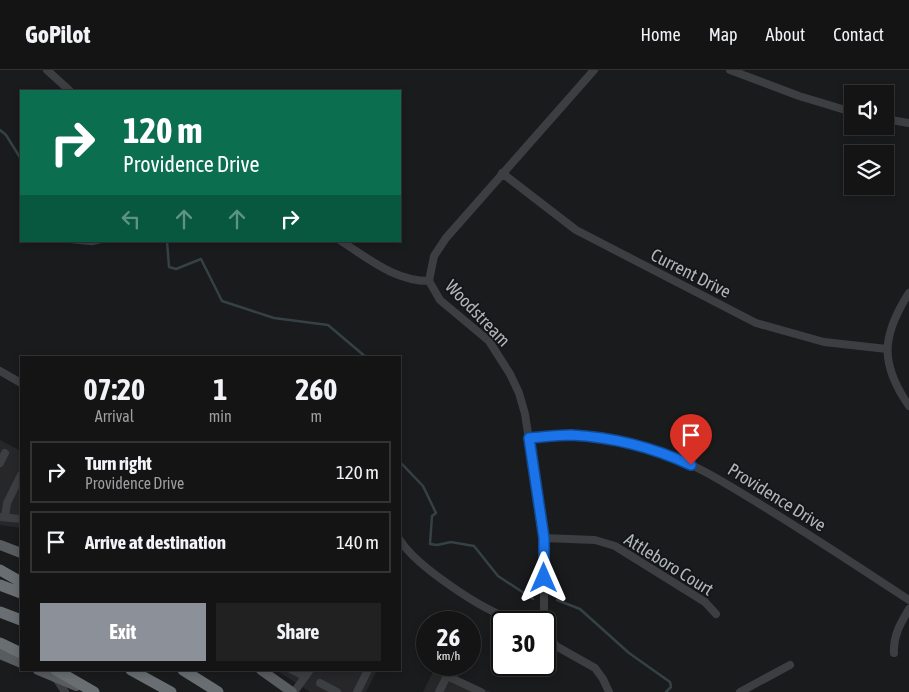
<!DOCTYPE html>
<style>
:root{--surface:#141415;--page:#212122;--text:#f1f3f6;--muted:#9d9ea0;--line:#333334;--accent:#8c9099}
body{margin:0;font-family:"Asap Condensed",sans-serif;background:var(--page);color:var(--text);height:100vh;display:flex;flex-direction:column;font-size:19px;white-space:nowrap}
*{box-sizing:border-box;margin:0}
p{font-size:16px;color:var(--muted)}
.icon{flex:none;width:28px;height:28px;fill:none;stroke:currentColor;stroke-width:2;stroke-linecap:round;stroke-linejoin:round}
.map{position:relative;flex:1;overflow:hidden}
.details{position:absolute;left:20px;top:286px;width:381px;height:315px;display:flex;flex-direction:column;background:var(--surface);border-radius:0px;box-shadow:0 2px 8px #0003,0 0 0 1px var(--line)}
.details>*{flex:none}
.top-card{position:absolute;left:20px;top:20px;width:381px;height:152px;border-radius:0px;box-shadow:0 2px 8px #0003,0 0 0 1px var(--line);background:#0b6e4f;color:#fff;overflow:hidden}
.tools{position:absolute;left:844px;top:15px;display:grid;gap:10px}
.tools a{display:grid;place-items:center;width:50px;height:50px;border-radius:0px;background:var(--surface);box-shadow:0 2px 8px #0003,0 0 0 1px var(--line);font-size:25px}
.speed{position:absolute;left:416px;top:541px;display:flex;gap:10px;font-size:25px;font-weight:700;text-align:center}
.speed>*{display:grid;place-content:center;width:65px;height:65px;border-radius:50%;background:var(--surface);box-shadow:0 2px 8px #0003,0 0 0 1px var(--line);line-height:1}
.speed small{font-size:12px;font-weight:400}
.speed .limit{border:2px solid #111;border-radius:8px;background:#fff;color:#111}
.pin{position:absolute;display:grid;place-items:center;width:42px;height:42px;color:#fff;margin:-51px -21px;border-radius:50% 50% 50% 0;rotate:-45deg;box-shadow:0 0 5px #0007}
.pin .icon{rotate:45deg}
.me{position:absolute;width:55px;margin:-28px;rotate:0deg;stroke-linejoin:round;filter:drop-shadow(0 0 4px #0008)}
.turn{display:flex;align-items:center;gap:18px;height:105px;padding:0 20px;font-size:22px}
.turn .icon{width:65px;height:65px;stroke-width:2.5}
.turn b{display:block;font-size:35px;line-height:42px}
.lanes{display:flex;align-items:center;height:48px;padding:0 20px;background:#0003;justify-content:center;gap:25px;direction:ltr}
.lanes .off{opacity:.35}
.eta{display:flex;justify-content:space-evenly;align-items:center;height:85px;text-align:center}
.eta b{font-size:30px;font-weight:700;line-height:35px}
.cta{display:flex;gap:10px;margin-top:auto;padding:10px 20px}
.cta a{flex:1;height:58px;border-radius:0px;background:var(--accent);color:#fff;font-size:20px;font-weight:700;line-height:58px;text-align:center}
.cta a+a{background:var(--page);color:var(--text)}
ul{padding:0;list-style:none}
li{display:flex;align-items:center;gap:15px;height:62px;margin:0 10px 8px;padding:0 10px;border:2px solid var(--line);border-radius:0px}
li div{flex:1}
li b{display:block;font-size:19px}
li em{font-style:normal}
header{display:flex;align-items:center;gap:30px;box-sizing:border-box;height:70px;padding:0 25px;background:var(--surface);border-bottom:1px solid var(--line)}
header strong{font-size:24px}
nav{display:flex;gap:28px;margin-inline-start:auto;font-size:18px}
.map>svg:first-child{display:block}
.built{fill:#272729}
.lines{fill:none;stroke-linecap:round;stroke-linejoin:round}
.stream{stroke:#364144;stroke-width:2.5}
.minor{stroke:#3c3e41;stroke-width:8}
.major{stroke:#585c5f;stroke-width:10}
.highway{stroke:#686e71;stroke-width:11}
.route-casing{stroke:#114b97;stroke-width:12}
.route{stroke:#1a73e8;stroke-width:9}
.labels{text-anchor:middle;dominant-baseline:central;stroke-width:4;stroke-linejoin:round;paint-order:stroke}
.street-label{font-size:18px;fill:#afb6ba;stroke:#151617}
</style>
<header>
<strong>GoPilot</strong>
<nav><a>Home</a><a>Map</a><a>About</a><a>Contact</a></nav>
</header>
<div class="map">
<svg width="909" height="622" viewBox="0 0 909 622">
<rect width="100%" height="100%" fill="#1a1b1c"/>
<path class="built" d="M 0,370 L 21,381 L 21,458 L 0,455 Z
M 435,598 L 491,622 L 423,622 Z
M 276,600 L 377,600 L 366,622 L 310,622 Z"/>
<g class="lines">
<path class="stream" d="M 0,60 L 6,65 L 21,89
M 62,171 L 92,174 L 105,171
M 167,171 L 169,197 L 176,199 L 201,189 L 222,231 L 274,248 L 328,255 L 367,288
M 400,392 L 423,416 L 436,443 L 432,446 L 430,474 L 437,475 L 451,472 L 474,476 L 498,506 L 533,529
M 557,530 L 580,539 L 629,583 L 670,612 L 671,617 L 666,622"/>
<path class="minor" d="M 47,0 L 70,21
M 594,0 L 446,168 L 434,186 L 429,211 L 440,230 L 489,271 L 510,304 L 519,323 L 525,344 L 544,468 L 544,548 L 550,567 L 556,576 L 595,598 L 603,609 L 609,622
M 730,0 L 799,26 L 852,42
M 885,49 L 909,53
M 502,103 L 576,160 L 756,253 L 824,272 L 887,279
M 341,171 C 369,189 395,211 429,211
M 909,223 C 882,265 879,293 909,336
M 0,301 L 21,313
M 529,368 C 572,365 615,367 657,381 C 694,393 725,413 758,433 C 809,464 859,497 909,530
M 0,393 L 5,383
M 0,447 L 21,449
M 5,447 L 7,433 L 21,405
M 544,468 L 595,470 L 615,476 L 705,532 L 716,544
M 400,470 C 415,495 484,542 513,549 C 524,551 534,549 544,548
M 894,583 C 893,566 900,554 909,539
M 292,600 L 304,606
M 56,608 L 65,622
M 320,613 L 337,622
M 294,622 L 310,600
M 357,622 L 368,600
M 439,622 L 447,606 L 481,622
M 740,622 L 790,595"/>
<path class="major" d="M 0,475 L 21,483
M 0,584 L 21,593
M 38,600 L 76,616
M 261,600 L 292,622"/>
<path class="highway" d="M 0,500 L 21,512
M 0,515 L 21,523
M 0,542 L 21,550
M 0,573 L 21,583
M 56,600 L 94,622
M 131,600 L 171,622
M 183,600 L 218,622"/>
</g>
<g class="lines">
<g class="route-casing">
<path id="route" d="M 544,508 L 544,468 L 529,368 C 543,367 557,365 571,365 C 612,367 654,378 691,395"/>
</g>
<use href="#route" class="route"/>
</g>
<g class="labels">
<g class="street-label">
<text transform="translate(691 203) rotate(27)">Current Drive</text>
<text transform="translate(478 243) rotate(46)">Woodstream</text>
<text transform="translate(777 427) rotate(32)">Providence Drive</text>
<text transform="translate(669 494) rotate(32)">Attleboro Court</text>
</g>
</g>
</svg>
<div class="tools">
<a><svg class="icon" aria-label="sound" viewBox="0 0 24 24"><path d="M4 9h4l5-4v14l-5-4H4zM17 9q2 3 0 6"/></svg></a>
<a><svg class="icon" aria-label="layers" viewBox="0 0 24 24"><path d="M12 4l9 5-9 5-9-5zM3 14l9 5 9-5"/></svg></a>
</div>
<div class="speed"><div>26<small>km/h</small></div><div class="limit">30</div></div>
<div class="pin" style="left:691px;top:395px;background:#d93025"><svg class="icon" aria-label="arrive" viewBox="0 0 24 24"><path d="M6 21V4h12l-3 4 3 4H6"/></svg></div>
<svg class="me" style="left:544px;top:508px" viewBox="-20 -20 40 40"><path d="M0-17L14 15 0 8-14 15z" fill="#1a73e8" stroke="#fff" stroke-width="4"/></svg>
<div class="top-card">
<div class="turn"><svg class="icon" aria-label="right" viewBox="0 0 24 24"><path d="M7 20v-9h11M14 6l5 5-5 5"/></svg><div><b>120 m</b>Providence Drive</div></div>
<div class="lanes"><svg class="icon off" aria-label="left" viewBox="0 0 24 24"><path d="M17 20v-9H6M10 6l-5 5 5 5"/></svg><svg class="icon off" aria-label="ahead" viewBox="0 0 24 24"><path d="M12 20V5M6 11l6-6 6 6"/></svg><svg class="icon off" aria-label="ahead" viewBox="0 0 24 24"><path d="M12 20V5M6 11l6-6 6 6"/></svg><svg class="icon" aria-label="right" viewBox="0 0 24 24"><path d="M7 20v-9h11M14 6l5 5-5 5"/></svg></div>
</div>
<section class="details">
<div class="eta">
<div><b>07:20</b><p>Arrival</p></div>
<div><b>1</b><p>min</p></div>
<div><b>260</b><p>m</p></div>
</div>
<ul>
<li><svg class="icon" aria-label="right" viewBox="0 0 24 24"><path d="M7 20v-9h11M14 6l5 5-5 5"/></svg><div><b>Turn right</b><p>Providence Drive</p></div><em>120 m</em></li>
<li><svg class="icon" aria-label="arrive" viewBox="0 0 24 24"><path d="M6 21V4h12l-3 4 3 4H6"/></svg><div><b>Arrive at destination</b></div><em>140 m</em></li>
</ul>
<div class="cta"><a>Exit</a><a>Share</a></div>
</section>
</div>
